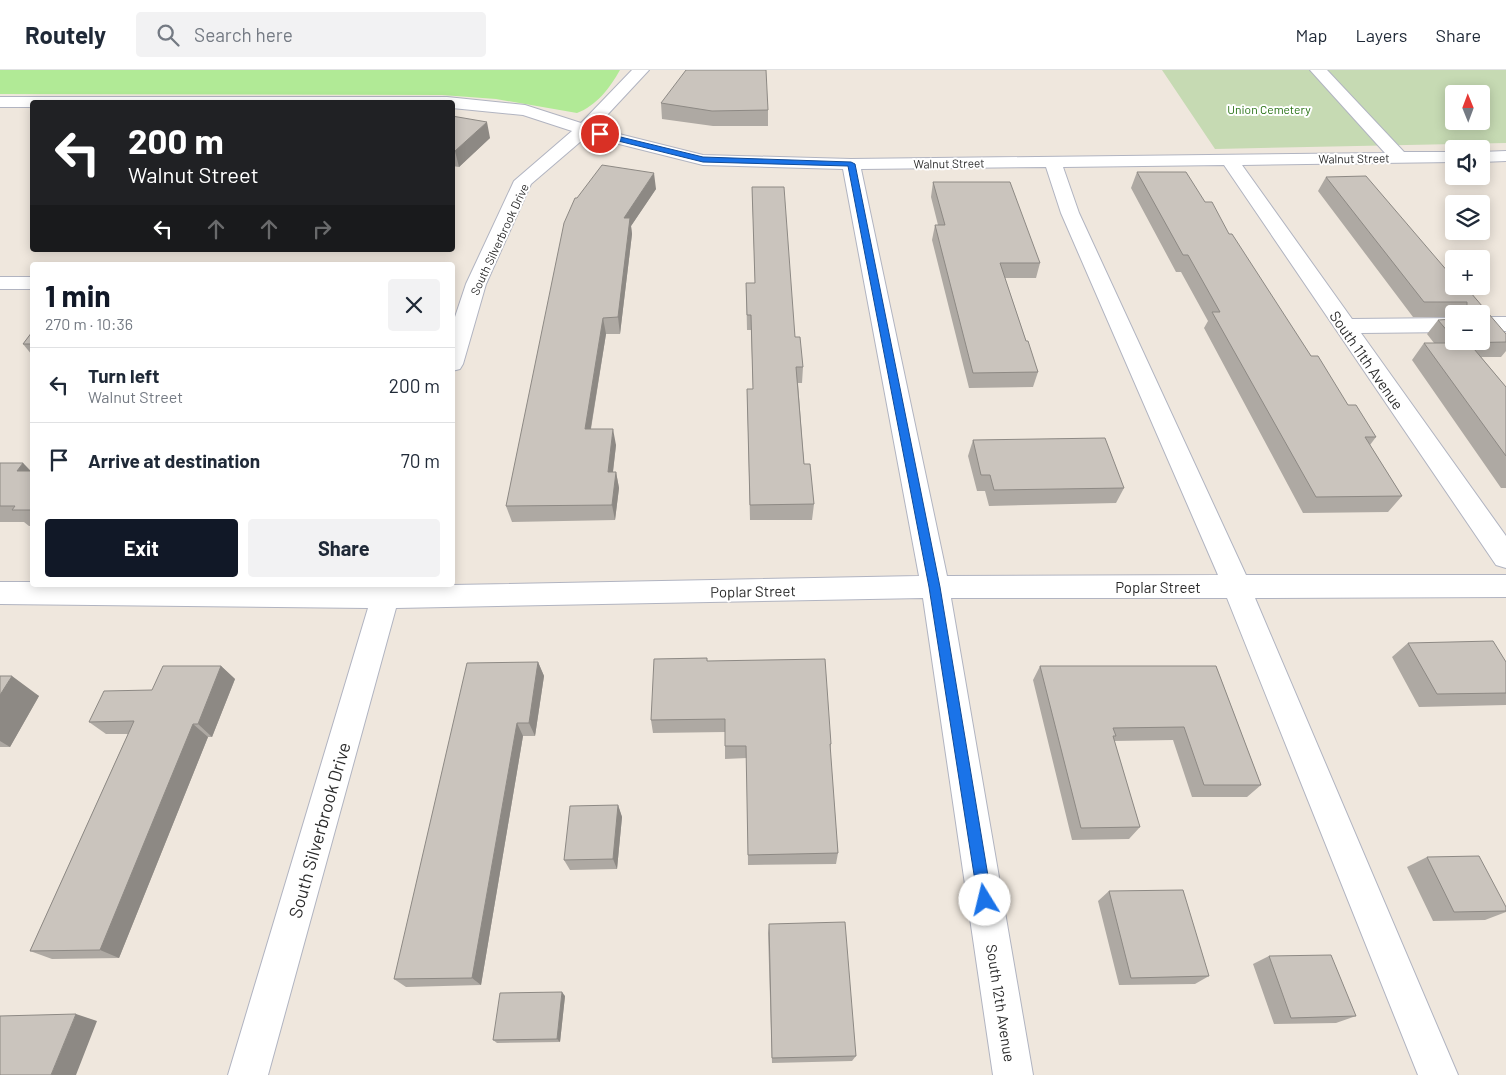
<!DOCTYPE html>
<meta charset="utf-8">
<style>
:root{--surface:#fff;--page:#f2f2f3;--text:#1f2937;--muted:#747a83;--line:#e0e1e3;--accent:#111827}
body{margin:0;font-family:Barlow,sans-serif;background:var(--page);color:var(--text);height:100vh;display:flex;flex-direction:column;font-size:19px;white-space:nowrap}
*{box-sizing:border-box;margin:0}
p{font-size:16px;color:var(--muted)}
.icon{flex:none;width:28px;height:28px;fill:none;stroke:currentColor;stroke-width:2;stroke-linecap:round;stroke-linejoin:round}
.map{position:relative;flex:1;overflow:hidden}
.panel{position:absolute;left:30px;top:192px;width:425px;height:325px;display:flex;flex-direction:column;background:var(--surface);border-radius:5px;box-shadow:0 2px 12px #0003}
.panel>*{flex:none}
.banner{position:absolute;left:30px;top:30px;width:425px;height:152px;border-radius:5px;box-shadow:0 2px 12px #0003;background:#202124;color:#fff;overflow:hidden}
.needle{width:32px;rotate:359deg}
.fabs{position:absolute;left:1445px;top:15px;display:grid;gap:10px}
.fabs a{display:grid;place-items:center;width:45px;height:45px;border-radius:5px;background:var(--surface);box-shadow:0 2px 12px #0003;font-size:25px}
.pin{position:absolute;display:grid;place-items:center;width:42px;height:42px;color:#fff;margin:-21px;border:2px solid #fff;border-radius:50%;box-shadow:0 1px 5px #0007}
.me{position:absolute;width:55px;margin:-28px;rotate:351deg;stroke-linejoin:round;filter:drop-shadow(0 0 4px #0008)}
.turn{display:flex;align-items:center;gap:18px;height:105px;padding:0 15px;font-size:22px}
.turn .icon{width:65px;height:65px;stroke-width:2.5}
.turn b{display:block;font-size:35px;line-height:42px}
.lanes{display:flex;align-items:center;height:48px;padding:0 15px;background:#0003;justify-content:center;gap:25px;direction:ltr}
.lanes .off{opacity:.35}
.round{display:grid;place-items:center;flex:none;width:52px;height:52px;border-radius:5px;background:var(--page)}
.summary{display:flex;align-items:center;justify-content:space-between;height:85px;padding:0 15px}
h1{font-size:30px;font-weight:700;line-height:38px;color:var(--accent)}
.cta{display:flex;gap:10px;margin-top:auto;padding:10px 15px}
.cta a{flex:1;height:58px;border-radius:5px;background:var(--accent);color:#fff;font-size:20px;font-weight:700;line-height:58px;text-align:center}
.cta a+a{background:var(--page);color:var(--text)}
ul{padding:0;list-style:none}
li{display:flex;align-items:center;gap:15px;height:75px;padding:0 15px;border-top:1px solid var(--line)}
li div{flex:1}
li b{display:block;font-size:19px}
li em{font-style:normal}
header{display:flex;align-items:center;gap:30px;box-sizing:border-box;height:70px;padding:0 25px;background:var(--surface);border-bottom:1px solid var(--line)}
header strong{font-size:24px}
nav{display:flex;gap:28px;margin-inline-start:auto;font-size:18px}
.search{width:350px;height:45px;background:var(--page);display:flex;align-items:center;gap:12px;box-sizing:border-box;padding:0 18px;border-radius:5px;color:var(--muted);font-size:19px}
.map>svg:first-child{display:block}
.green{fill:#b1ea96}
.cemetery{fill:#c6dab3;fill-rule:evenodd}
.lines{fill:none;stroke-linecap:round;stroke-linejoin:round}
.minor-casing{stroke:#b1b4c1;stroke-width:2}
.minor{fill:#fff;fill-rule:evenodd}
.wall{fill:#aea9a3}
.shaded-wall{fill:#8d8984}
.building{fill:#cac4bd;stroke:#8d8984}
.route{fill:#1a73e8;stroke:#114b97}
.labels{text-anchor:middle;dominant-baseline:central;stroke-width:4;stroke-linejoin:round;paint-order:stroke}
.far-park-label{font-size:12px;fill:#277114;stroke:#fff}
.far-street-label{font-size:12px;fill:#2c2c2c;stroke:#fff}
.street-label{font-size:15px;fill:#2c2c2c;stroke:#fff}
.near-street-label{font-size:18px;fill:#2c2c2c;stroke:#fff}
</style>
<header>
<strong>Routely</strong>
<div class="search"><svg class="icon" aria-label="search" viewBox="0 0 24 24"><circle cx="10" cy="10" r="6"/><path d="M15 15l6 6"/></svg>Search here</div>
<nav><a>Map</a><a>Layers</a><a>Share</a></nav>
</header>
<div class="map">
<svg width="1506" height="1005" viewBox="0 0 1506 1005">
<rect width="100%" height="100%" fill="#efe7dd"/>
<path class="green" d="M 0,0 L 620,0 C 610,18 596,36 577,43 L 496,29 L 442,25 L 0,24 Z"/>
<path class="cemetery" d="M 1162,0 L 1506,0 L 1506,73 L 1215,79 ZM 1454,24 L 1481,24 L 1481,51 L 1454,51 Z"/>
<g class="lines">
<g class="minor-casing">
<path id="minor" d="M 632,0 L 649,0 L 595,58 L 703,85 L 851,89 L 1385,83 L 1310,0 L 1327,0 L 1404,82 L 1454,82 L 1454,92 L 1242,95 L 1352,249 L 1454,248 L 1454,262 L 1361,263 L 1506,466 L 1506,498 L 1496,495 L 1224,95 L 1063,97 L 1079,143 L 1246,505 L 1506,505 L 1506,527 L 1255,528 L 1458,1005 L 1418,1005 L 1227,528 L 951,528 L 1033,1005 L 993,1005 L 923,528 L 396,538 L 268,1005 L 228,1005 L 368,538 L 0,534 L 0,512 L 32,512 L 32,515 L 452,515 L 919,506 L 843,99 L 703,95 L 587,66 L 531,114 L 486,214 L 463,294 L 460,299 L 452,301 L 452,256 L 466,214 L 514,111 L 572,61 L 523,45 L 452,38 L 452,32 L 32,32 L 32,37 L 0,37 L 0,27 L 447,27 L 525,35 L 581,53 ZM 1046,97 L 1061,143 L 1218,505 L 947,506 L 861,99 Z
M 1506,81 L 1506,91 L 1481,92 L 1481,82 Z
M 0,207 L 32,207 L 32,219 L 0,219 Z
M 1481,247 L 1506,247 L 1506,261 L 1481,261 Z"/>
</g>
<use href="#minor" class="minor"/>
</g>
<path class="wall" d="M 661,33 L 768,40 L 768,56 L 713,56 L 662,49 Z
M 452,46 L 490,68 L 459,97 L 452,96 Z
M 1137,102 L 1205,132 L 1229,164 L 1311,286 L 1348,335 L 1376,367 L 1370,375 L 1402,426 L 1388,442 L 1303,443 L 1204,258 L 1208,251 L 1181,202 L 1176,202 L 1131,118 Z
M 1326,107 L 1449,203 L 1506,264 L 1506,281 L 1501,287 L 1481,287 L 1506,317 L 1506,418 L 1501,418 L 1412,290 L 1424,273 L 1434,273 L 1427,264 L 1438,250 L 1454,249 L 1454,271 L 1481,271 L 1481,244 L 1454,244 L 1454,247 L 1413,247 L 1318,121 Z
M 933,112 L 1040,193 L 1036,208 L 1005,208 L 1026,271 L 1038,302 L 1033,317 L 969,318 L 932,170 L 935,155 L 938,155 L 931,127 Z
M 752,117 L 795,267 L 803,297 L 802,313 L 798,313 L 804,394 L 814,434 L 812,450 L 750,450 L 747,319 L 753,319 L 751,260 L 747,260 L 746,213 L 755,213 Z
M 656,119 L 631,156 L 632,164 L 620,264 L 606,264 L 591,359 L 616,375 L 613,402 L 616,402 L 619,418 L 615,450 L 512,452 L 506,436 L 577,128 Z
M 32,262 L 32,285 L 23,274 Z
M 973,370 L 1124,418 L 1116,433 L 989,436 L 985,421 L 977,421 L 968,386 Z
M 0,393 L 23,393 L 31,401 L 32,401 L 32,456 L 29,456 L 24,452 L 0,452 Z
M 1408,573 L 1506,592 L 1506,635 L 1419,637 L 1392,587 Z
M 707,591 L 831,674 L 830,681 L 838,783 L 836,794 L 748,795 L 747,688 L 725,689 L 725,662 L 653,663 L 651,650 Z
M 538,592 L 544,606 L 535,666 L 523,666 L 481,915 L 406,917 L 394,909 Z
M 221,596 L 235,609 L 212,667 L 208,667 L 119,888 L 52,889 L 30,881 L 128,664 L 106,664 L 89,652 L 152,620 Z
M 1040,596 L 1216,596 L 1261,715 L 1247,727 L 1192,727 L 1173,670 L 1114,671 L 1140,757 L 1129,769 L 1072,770 L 1033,610 Z
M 0,606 L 39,626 L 10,677 L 0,677 Z
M 618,735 L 622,747 L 617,799 L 570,800 L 564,790 Z
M 1427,787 L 1506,837 L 1506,842 L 1485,850 L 1433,851 L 1407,797 Z
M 1109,821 L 1209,906 L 1195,914 L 1119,915 L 1098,831 Z
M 769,854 L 856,986 L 852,991 L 772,993 L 768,863 Z
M 1269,886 L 1356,946 L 1336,953 L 1274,954 L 1253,894 Z
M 565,926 L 560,972 L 497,973 L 493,970 Z"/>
<path class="shaded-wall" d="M 487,52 L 490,68 L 459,97 L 455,81 Z
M 654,103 L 656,119 L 631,156 L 632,164 L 620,264 L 618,247 L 624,148 Z
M 603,248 L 606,264 L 588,375 L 585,359 Z
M 613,359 L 616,375 L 611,418 L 608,402 Z
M 23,393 L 32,403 L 17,401 Z
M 616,402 L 619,418 L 615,450 L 612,435 Z
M 538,592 L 544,606 L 535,666 L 529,653 Z
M 221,596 L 235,609 L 212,667 L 198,654 Z
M 12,606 L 39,626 L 10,677 L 0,671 L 0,625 Z
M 517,653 L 523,666 L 481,915 L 472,908 Z
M 193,654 L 208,667 L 119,888 L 100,880 Z
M 618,735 L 622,747 L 617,799 L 613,789 Z
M 562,922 L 565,926 L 560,972 L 557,969 Z
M 76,944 L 97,951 L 76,1005 L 51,1005 Z"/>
<path class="building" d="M 686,0 L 766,0 L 768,40 L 712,41 L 661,33 Z
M 452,46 L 487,52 L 455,81 L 452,81 Z
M 602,95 L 654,103 L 624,148 L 630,148 L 618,247 L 603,248 L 585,359 L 613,359 L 608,402 L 616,402 L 612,435 L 506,436 L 564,153 L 575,128 L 577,128 Z
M 1137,102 L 1186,102 L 1205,132 L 1212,132 L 1229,164 L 1232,164 L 1311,286 L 1318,286 L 1348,335 L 1356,335 L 1376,367 L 1365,367 L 1402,426 L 1316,427 L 1212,242 L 1220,242 L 1188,185 L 1183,185 Z
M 1366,106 L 1449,203 L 1454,203 L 1454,216 L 1465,216 L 1506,264 L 1506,272 L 1456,273 L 1455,271 L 1481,271 L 1481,244 L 1467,244 L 1467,232 L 1424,232 L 1326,107 Z
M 933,112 L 1010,112 L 1040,193 L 1000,193 L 1026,271 L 1028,271 L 1038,302 L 973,303 L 935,155 L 945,155 Z
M 752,117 L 784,117 L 795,267 L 800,267 L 803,297 L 796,297 L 804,394 L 810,394 L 814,434 L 750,435 L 747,319 L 753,319 L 751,245 L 747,245 L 746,213 L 755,213 Z
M 1454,249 L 1454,269 L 1438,250 Z
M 32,262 L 32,274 L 23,274 Z
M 1424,273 L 1469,273 L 1506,317 L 1506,386 Z
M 1105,368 L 1124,418 L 994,420 L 990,405 L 981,405 L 973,370 Z
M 0,393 L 23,393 L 17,401 L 32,401 L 32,440 L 12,440 L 15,436 L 0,436 Z
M 1493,571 L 1506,592 L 1506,623 L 1437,624 L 1408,573 Z
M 707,588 L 707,591 L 825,589 L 831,674 L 830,674 L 838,783 L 748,785 L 746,676 L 725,676 L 725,649 L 651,650 L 654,589 Z
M 538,592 L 529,653 L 517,653 L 472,908 L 394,909 L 467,593 Z
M 163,596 L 221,596 L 198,654 L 193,654 L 100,880 L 30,881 L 134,651 L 89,652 L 104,621 L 152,620 Z
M 1040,596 L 1216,596 L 1261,715 L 1204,715 L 1184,657 L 1113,658 L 1116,666 L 1113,666 L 1140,757 L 1081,758 Z
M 0,606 L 12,606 L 0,625 Z
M 618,735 L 613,789 L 564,790 L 570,736 Z
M 1479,786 L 1506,837 L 1506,841 L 1454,842 L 1427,787 Z
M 1183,820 L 1209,906 L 1131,908 L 1109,821 Z
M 845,852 L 856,986 L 772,988 L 769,854 Z
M 1331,885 L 1356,946 L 1291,948 L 1269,886 Z
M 562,922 L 557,969 L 493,970 L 500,923 Z
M 76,944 L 51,1005 L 0,1005 L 0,946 Z"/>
<path class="route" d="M 600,62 L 703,87 L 851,92 L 855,94 L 940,517 L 992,830 L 990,835 L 985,837 L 980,835 L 978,830 L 929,517 L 848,96 L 703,92 L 598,66 L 598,63 Z"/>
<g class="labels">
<g class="far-park-label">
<text x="1269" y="39">Union Cemetery</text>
</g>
<g class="far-street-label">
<text transform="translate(1354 88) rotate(-1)">Walnut Street</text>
<text transform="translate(949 93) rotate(-1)">Walnut Street</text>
<text transform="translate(499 169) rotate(-65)">South Silverbrook Drive</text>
</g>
<g class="street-label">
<text transform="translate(1367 290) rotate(55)">South 11th Avenue</text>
<text x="1158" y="517">Poplar Street</text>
<text transform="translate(753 521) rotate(-1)">Poplar Street</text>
<text transform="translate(1001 933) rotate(81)">South 12th Avenue</text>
</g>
<g class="near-street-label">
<text transform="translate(319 760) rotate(-74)">South Silverbrook Drive</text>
</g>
</g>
</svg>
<div class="fabs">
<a><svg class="needle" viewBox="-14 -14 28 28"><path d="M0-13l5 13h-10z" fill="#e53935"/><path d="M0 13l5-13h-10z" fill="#747a83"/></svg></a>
<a><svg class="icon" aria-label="sound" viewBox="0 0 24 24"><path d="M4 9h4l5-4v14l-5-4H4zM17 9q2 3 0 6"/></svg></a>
<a><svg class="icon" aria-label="layers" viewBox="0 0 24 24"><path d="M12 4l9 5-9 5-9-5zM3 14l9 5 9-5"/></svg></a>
<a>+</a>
<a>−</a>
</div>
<div class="pin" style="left:600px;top:64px;background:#d93025"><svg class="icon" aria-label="arrive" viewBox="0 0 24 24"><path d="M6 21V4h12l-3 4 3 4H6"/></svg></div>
<svg class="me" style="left:985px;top:830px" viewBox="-20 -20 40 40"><circle r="19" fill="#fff"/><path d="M0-13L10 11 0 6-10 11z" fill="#1a73e8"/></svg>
<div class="banner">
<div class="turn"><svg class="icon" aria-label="left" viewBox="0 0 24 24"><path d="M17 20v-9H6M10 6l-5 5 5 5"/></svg><div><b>200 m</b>Walnut Street</div></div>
<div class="lanes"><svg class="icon" aria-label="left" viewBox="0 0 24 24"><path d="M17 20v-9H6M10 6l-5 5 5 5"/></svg><svg class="icon off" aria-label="ahead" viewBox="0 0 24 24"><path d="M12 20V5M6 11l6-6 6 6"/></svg><svg class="icon off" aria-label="ahead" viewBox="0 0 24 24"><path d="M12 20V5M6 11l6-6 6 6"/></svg><svg class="icon off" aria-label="right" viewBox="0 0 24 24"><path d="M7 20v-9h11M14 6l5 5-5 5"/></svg></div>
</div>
<section class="panel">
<div class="summary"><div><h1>1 min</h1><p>270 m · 10:36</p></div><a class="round"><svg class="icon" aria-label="close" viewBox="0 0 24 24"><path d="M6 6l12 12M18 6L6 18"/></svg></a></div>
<ul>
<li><svg class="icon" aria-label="left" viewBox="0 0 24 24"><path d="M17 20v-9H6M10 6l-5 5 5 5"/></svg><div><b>Turn left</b><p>Walnut Street</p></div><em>200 m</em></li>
<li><svg class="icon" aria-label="arrive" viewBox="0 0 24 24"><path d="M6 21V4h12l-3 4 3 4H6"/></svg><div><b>Arrive at destination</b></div><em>70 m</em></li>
</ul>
<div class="cta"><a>Exit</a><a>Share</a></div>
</section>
</div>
